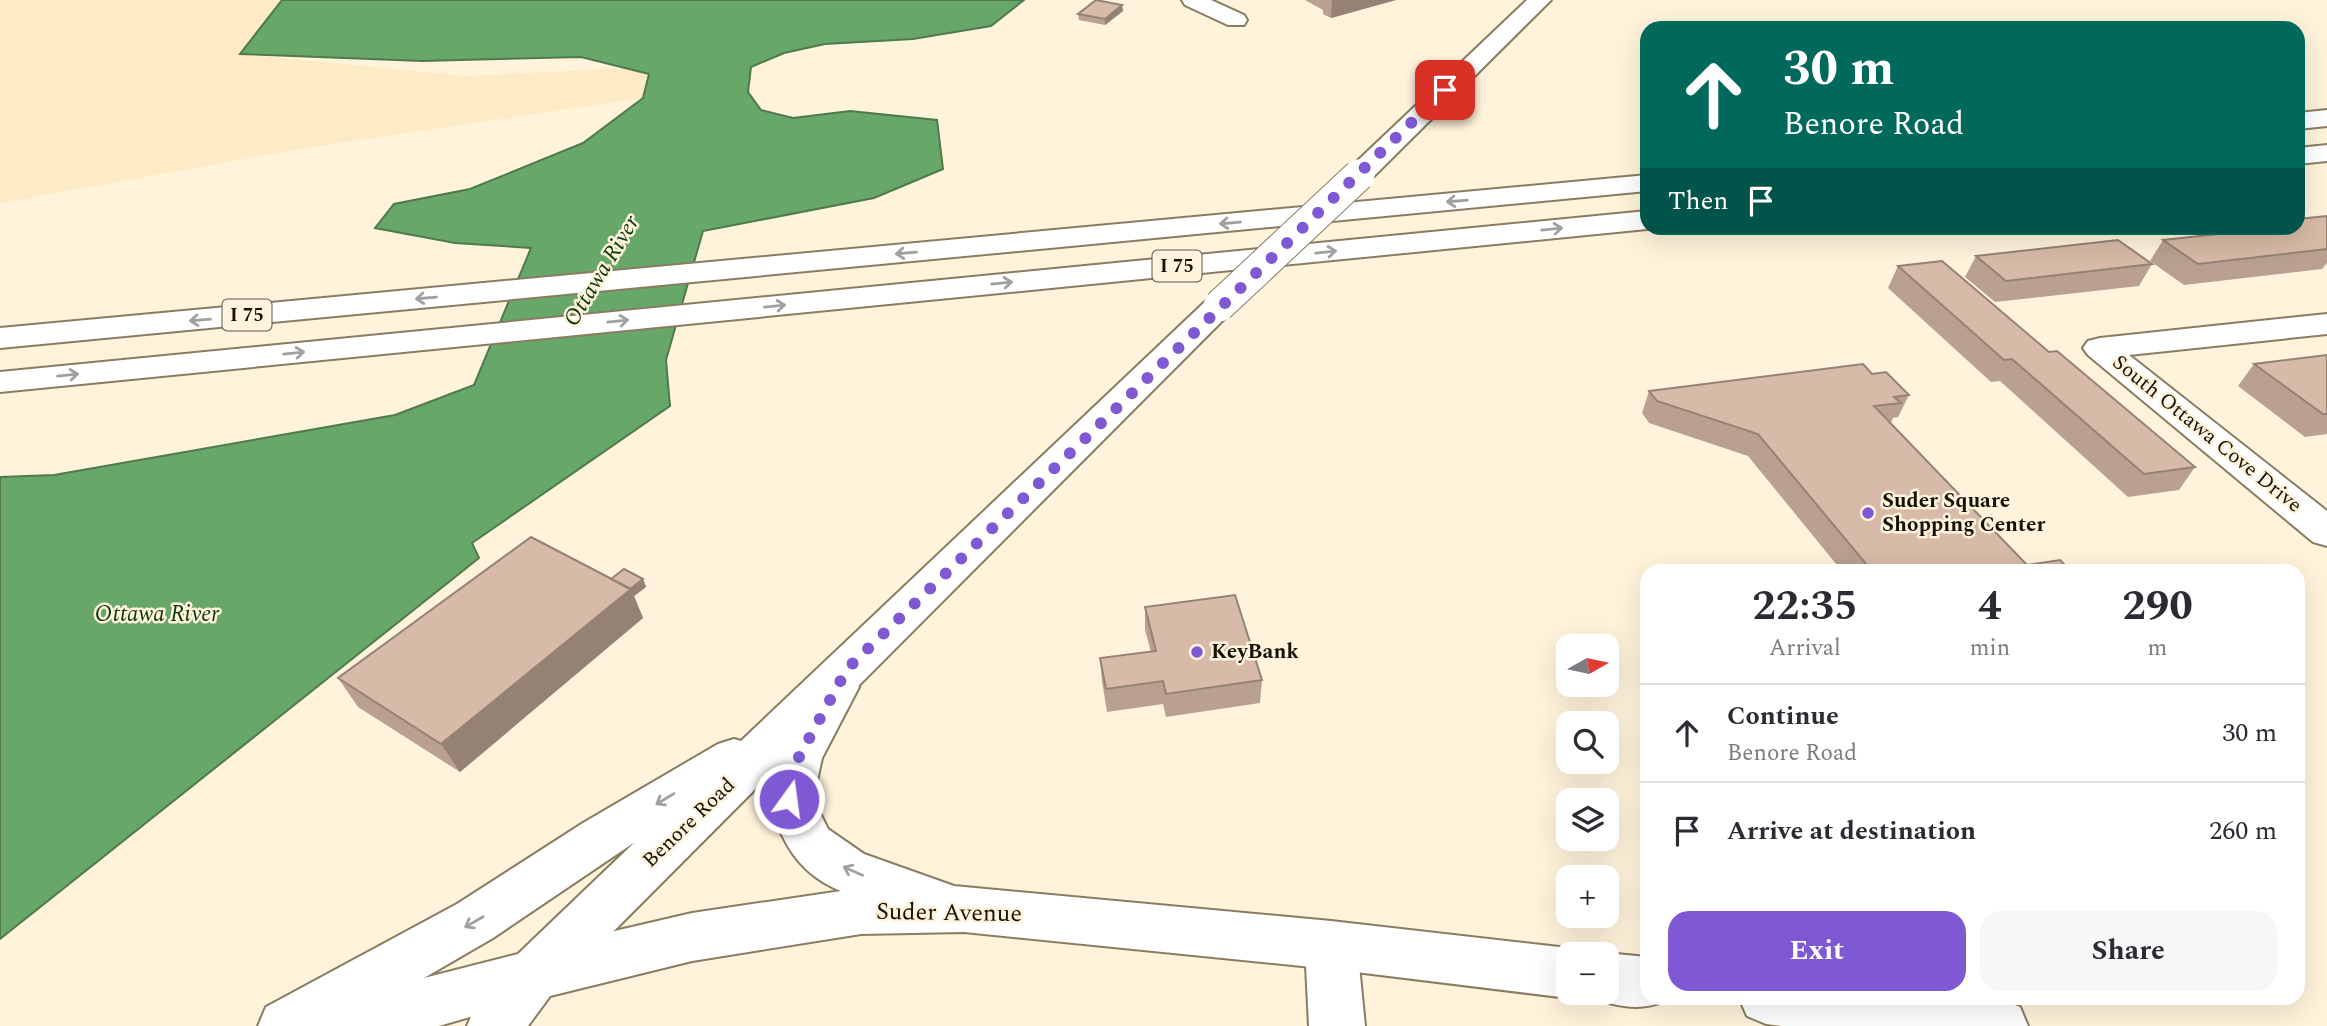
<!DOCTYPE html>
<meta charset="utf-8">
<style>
:root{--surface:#fff;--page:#f7f7f7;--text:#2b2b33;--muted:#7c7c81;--line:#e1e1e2;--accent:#7f59d3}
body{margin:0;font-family:Spectral,serif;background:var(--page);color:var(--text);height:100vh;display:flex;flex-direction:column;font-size:26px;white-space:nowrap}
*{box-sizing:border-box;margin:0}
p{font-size:23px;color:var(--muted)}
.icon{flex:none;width:38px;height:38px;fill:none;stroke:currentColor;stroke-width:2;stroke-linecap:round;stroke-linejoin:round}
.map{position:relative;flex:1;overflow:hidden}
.side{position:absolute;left:1640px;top:564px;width:665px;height:441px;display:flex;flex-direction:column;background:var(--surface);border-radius:21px;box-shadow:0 7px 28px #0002}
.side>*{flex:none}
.guide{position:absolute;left:1640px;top:21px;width:665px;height:214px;border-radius:21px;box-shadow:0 7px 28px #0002;background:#00695c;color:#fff;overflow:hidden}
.needle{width:46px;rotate:81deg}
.controls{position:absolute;left:1556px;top:634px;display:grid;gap:14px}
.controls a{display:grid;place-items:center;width:63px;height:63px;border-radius:14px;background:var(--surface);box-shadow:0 7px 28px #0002;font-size:35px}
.pin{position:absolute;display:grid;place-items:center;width:60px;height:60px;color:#fff;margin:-30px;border-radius:14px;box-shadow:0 4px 10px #0006}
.me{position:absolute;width:77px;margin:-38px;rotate:14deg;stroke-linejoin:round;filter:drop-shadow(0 0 5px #0008)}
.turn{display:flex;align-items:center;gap:24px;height:147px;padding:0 28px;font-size:32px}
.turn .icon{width:91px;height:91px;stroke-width:2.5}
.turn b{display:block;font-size:49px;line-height:60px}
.then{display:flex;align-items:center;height:66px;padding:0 28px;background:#0003;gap:14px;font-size:26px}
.eta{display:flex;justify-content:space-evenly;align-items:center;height:119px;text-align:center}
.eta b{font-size:42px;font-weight:700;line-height:49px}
.primary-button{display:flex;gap:14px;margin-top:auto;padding:14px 28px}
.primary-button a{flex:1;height:80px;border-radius:21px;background:var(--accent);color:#fff;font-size:28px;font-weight:700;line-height:80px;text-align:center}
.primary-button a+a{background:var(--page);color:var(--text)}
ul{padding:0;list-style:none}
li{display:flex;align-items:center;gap:21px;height:98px;padding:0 28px;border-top:2px solid var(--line)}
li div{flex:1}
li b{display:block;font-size:26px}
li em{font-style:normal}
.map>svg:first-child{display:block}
.built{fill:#fdebc6}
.water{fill:#67a769;stroke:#4f7a4c;stroke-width:2}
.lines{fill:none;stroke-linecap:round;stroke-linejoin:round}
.minor-casing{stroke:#897c61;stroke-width:4}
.tertiary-casing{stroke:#897c61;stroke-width:4}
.secondary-casing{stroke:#897c61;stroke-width:4}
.motorway-casing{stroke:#897c61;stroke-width:4}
.minor{fill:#fff;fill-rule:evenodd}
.tertiary{fill:#fff;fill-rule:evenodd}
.secondary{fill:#fff;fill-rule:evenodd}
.motorway{fill:#fff;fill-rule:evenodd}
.secondary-bridge-casing{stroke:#897c61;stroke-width:33;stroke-linecap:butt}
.secondary-bridge{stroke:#fff;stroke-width:31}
.wall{fill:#b9a090}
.shaded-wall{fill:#968275}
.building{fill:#d7baa7;stroke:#968275;stroke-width:2}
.oneway{stroke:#a2a09c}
.route{stroke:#7f59d3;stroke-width:12;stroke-dasharray:0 21.6}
.poi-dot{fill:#7f59d3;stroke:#fff3db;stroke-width:2.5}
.labels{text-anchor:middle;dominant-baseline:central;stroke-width:5;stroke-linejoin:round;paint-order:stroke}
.shield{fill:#fff3db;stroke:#5d5647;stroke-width:2}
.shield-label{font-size:19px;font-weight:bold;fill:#171208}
.street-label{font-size:21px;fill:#171208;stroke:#fff3db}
.poi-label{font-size:21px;font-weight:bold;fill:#171208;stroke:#fff3db;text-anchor:start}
.water-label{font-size:23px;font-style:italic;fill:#08380e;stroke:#fff3db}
.near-street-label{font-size:24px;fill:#171208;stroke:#fff3db}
</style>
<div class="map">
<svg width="2327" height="1026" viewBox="0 0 2327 1026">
<rect width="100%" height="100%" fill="#fff3db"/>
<path class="built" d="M 0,0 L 282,0 L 240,54 L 466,76 L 627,68 L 649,73 L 643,98 L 306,148 L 0,203 Z"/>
<path class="water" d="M 282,0 L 1024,0 L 991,26 L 913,39 L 825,44 L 784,53 L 751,67 L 748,92 L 761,110 L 793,118 L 850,111 L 937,120 L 943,169 L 874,198 L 703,231 L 666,360 L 670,406 L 472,543 L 479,558 L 0,939 L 0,477 L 54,475 L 395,415 L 474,385 L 531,248 L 455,243 L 375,228 L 394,204 L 470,189 L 583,143 L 643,98 L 649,74 L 581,57 L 422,61 L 240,54 Z"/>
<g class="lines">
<g class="minor-casing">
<path id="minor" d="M 1182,0 L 1211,0 L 1244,15 L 1247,20 L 1244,25 L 1228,25 L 1185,5 Z
M 2327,314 L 2327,334 L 2129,355 L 2327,511 L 2327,546 L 2313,542 L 2088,355 L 2083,348 L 2088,341 L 2100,338 Z
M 1331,921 L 1350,928 L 1357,945 L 1365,1026 L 1309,1026 L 1305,945 L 1312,928 Z"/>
</g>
<g class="tertiary-casing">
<path id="tertiary" d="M 837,670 L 853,675 L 859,687 L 822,758 L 813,799 L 828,829 L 864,854 L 954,886 L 1331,921 L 1568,948 L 1583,954 L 1568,954 L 1568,992 L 1583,992 L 1568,998 L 1331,969 L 964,932 L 861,934 L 692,961 L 550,996 L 528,1026 L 467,1026 L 475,1007 L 514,957 L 533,950 L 692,913 L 841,891 C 815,881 795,862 783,837 C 778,826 765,809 765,798 C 765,763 804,705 821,675 Z
M 1606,953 L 1647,957 L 1647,998 L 1668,998 L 1666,1001 C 1639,1012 1613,1006 1587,996 L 1585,992 L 1606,992 L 1606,954 L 1603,954 Z
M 1739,998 L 1987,998 L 2000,999 L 2020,1007 L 2028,1026 L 1781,1026 L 1766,1024 L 1747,1016 Z"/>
</g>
<g class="secondary-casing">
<path id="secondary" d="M 1527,0 L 1551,0 L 1369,181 L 1359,183 L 1349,181 L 1345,175 L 1349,169 Z
M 1219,296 L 1230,299 L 1235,306 L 1230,313 L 552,993 L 439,1026 L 258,1026 L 266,1007 L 457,904 L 583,823 L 718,744 L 734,739 L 741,741 L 1208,299 ZM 635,842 L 518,954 L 424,978 L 493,938 Z"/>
</g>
<g class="motorway-casing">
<path id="motorway" d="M 2327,110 L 2327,126 L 2298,129 L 2298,113 Z
M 2327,145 L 2327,161 L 2298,164 L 2298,148 Z
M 1647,175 L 1647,191 L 0,348 L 0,328 Z
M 1647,211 L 1647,228 L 1652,228 L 1647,229 L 0,392 L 0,372 Z"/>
</g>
<use href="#minor" class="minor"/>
<use href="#tertiary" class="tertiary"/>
<use href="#secondary" class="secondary"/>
<use href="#motorway" class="motorway"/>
<g class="secondary-bridge-casing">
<path id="secondary-bridge" d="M 1219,306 L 1359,175"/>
</g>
<use href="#secondary-bridge" class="secondary-bridge"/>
</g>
<path class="wall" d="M 1305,0 L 1396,0 L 1331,18 L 1323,14 L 1323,10 Z
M 1122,5 L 1123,11 L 1105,25 L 1079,20 L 1078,14 Z
M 2327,216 L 2327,263 L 2322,269 L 2184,285 L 2150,261 L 2163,240 L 2298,228 Z
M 1976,256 L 2152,264 L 2139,286 L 1995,302 L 1965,277 Z
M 1898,266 L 2049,352 L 2195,467 L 2179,490 L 2128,497 L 2000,381 L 1991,382 L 1888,288 Z
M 2327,355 L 2327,434 L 2305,437 L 2238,386 L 2254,364 Z
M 1872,374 L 1909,395 L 1898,417 L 1893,418 L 1891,423 L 2027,565 L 2070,570 L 1841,570 L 1748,456 L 1649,423 L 1642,413 L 1649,391 Z
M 643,579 L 646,587 L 634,596 L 643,618 L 460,772 L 358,707 L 338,678 Z
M 1145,607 L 1262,680 L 1260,703 L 1166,717 L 1163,704 L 1107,712 L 1102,681 L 1100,658 L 1151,652 L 1145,630 Z"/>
<path class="shaded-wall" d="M 1332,0 L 1396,0 L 1331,18 Z
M 1122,5 L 1123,11 L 1105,25 L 1105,19 Z
M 643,579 L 646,587 L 634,596 L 643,618 L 460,772 L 441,744 Z"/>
<path class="building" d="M 1096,0 L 1122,5 L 1105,19 L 1078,14 Z
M 2327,216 L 2327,249 L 2198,264 L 2163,240 L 2273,228 L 2298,228 L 2298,225 L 2299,225 L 2298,224 L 2298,219 Z
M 2118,240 L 2152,264 L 2006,281 L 1976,256 Z
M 1942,261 L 2049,352 L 2057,351 L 2195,467 L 2144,474 L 2012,359 L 2004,360 L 1898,266 Z
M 2327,355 L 2327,414 L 2323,414 L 2254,364 Z
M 1863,364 L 1872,374 L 1886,372 L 1909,395 L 1894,397 L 1901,403 L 1874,406 L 2027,565 L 2060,560 L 2070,570 L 1871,570 L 1758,434 L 1657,401 L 1649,391 Z
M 531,537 L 631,589 L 441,744 L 338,678 Z
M 624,569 L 643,579 L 630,589 L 611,579 Z
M 1235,595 L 1262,680 L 1166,694 L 1163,681 L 1106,689 L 1100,658 L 1156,651 L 1145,607 Z"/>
<defs><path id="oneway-shaft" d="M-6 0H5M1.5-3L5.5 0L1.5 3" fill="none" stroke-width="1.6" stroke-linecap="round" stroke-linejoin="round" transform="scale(1.75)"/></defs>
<g class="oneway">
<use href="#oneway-shaft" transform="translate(1457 201) rotate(175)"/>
<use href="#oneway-shaft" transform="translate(1230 223) rotate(175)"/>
<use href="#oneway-shaft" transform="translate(1552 229) rotate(-6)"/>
<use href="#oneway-shaft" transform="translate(1326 252) rotate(-6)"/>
<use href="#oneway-shaft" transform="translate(906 253) rotate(175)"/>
<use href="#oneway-shaft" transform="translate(1002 283) rotate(-6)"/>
<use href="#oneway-shaft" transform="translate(426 298) rotate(175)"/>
<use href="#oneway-shaft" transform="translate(775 306) rotate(-6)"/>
<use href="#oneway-shaft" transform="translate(200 320) rotate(175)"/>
<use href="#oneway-shaft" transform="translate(618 321) rotate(-6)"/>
<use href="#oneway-shaft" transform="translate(294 353) rotate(-6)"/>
<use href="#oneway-shaft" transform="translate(68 375) rotate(-6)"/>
<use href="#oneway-shaft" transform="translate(665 799) rotate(149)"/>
<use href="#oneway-shaft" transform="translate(853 871) rotate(-156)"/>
<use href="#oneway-shaft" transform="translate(474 922) rotate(150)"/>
</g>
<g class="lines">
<path class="route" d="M 789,799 L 799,757 L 847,669 L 1445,90"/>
</g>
<g class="poi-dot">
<circle cx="1868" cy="513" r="7"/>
<circle cx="1197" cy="652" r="7"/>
</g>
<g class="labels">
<g class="shield">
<rect x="1152.5" y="250.5" width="49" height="31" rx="5"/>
<rect x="222.5" y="299.5" width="49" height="31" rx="5"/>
</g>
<g class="shield-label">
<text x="1177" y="266">I 75</text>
<text x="247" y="315">I 75</text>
</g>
<g class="street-label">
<text transform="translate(2207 434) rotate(39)">South Ottawa Cove Drive</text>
<text transform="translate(689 823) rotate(-44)">Benore Road</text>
</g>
<g class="poi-label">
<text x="1882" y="501">Suder Square<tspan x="1882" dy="24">Shopping Center</tspan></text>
<text x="1211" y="652">KeyBank</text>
</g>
<g class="water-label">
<text transform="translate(602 271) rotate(-59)">Ottawa River</text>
<text x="157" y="614">Ottawa River</text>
</g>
<g class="near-street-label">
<text transform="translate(949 913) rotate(1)">Suder Avenue</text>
</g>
</g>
</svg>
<div class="controls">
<a><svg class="needle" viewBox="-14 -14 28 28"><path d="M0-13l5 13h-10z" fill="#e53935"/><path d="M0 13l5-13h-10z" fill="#7c7c81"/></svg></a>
<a><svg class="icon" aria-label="search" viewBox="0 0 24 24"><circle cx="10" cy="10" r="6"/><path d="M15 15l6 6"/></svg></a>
<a><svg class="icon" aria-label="layers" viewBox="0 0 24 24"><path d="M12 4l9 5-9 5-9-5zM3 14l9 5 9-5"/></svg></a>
<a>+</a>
<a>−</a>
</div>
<div class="pin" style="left:1445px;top:90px;background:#d93025"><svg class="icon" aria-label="arrive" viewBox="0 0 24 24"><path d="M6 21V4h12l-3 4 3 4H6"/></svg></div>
<svg class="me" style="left:789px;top:799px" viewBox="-20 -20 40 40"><circle r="17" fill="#7f59d3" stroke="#fff" stroke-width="3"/><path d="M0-11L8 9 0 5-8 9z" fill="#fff"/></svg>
<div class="guide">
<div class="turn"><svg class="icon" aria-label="ahead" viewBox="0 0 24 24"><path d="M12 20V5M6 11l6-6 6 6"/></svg><div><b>30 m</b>Benore Road</div></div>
<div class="then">Then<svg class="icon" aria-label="arrive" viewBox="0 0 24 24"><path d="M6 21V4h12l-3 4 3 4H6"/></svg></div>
</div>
<section class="side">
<div class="eta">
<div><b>22:35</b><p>Arrival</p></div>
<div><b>4</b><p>min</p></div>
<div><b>290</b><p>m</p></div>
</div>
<ul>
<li><svg class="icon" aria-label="ahead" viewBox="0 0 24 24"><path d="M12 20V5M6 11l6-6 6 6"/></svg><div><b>Continue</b><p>Benore Road</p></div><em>30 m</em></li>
<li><svg class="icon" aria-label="arrive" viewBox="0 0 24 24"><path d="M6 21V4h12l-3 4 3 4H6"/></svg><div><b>Arrive at destination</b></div><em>260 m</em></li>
</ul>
<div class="primary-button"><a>Exit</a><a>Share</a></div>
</section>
</div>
